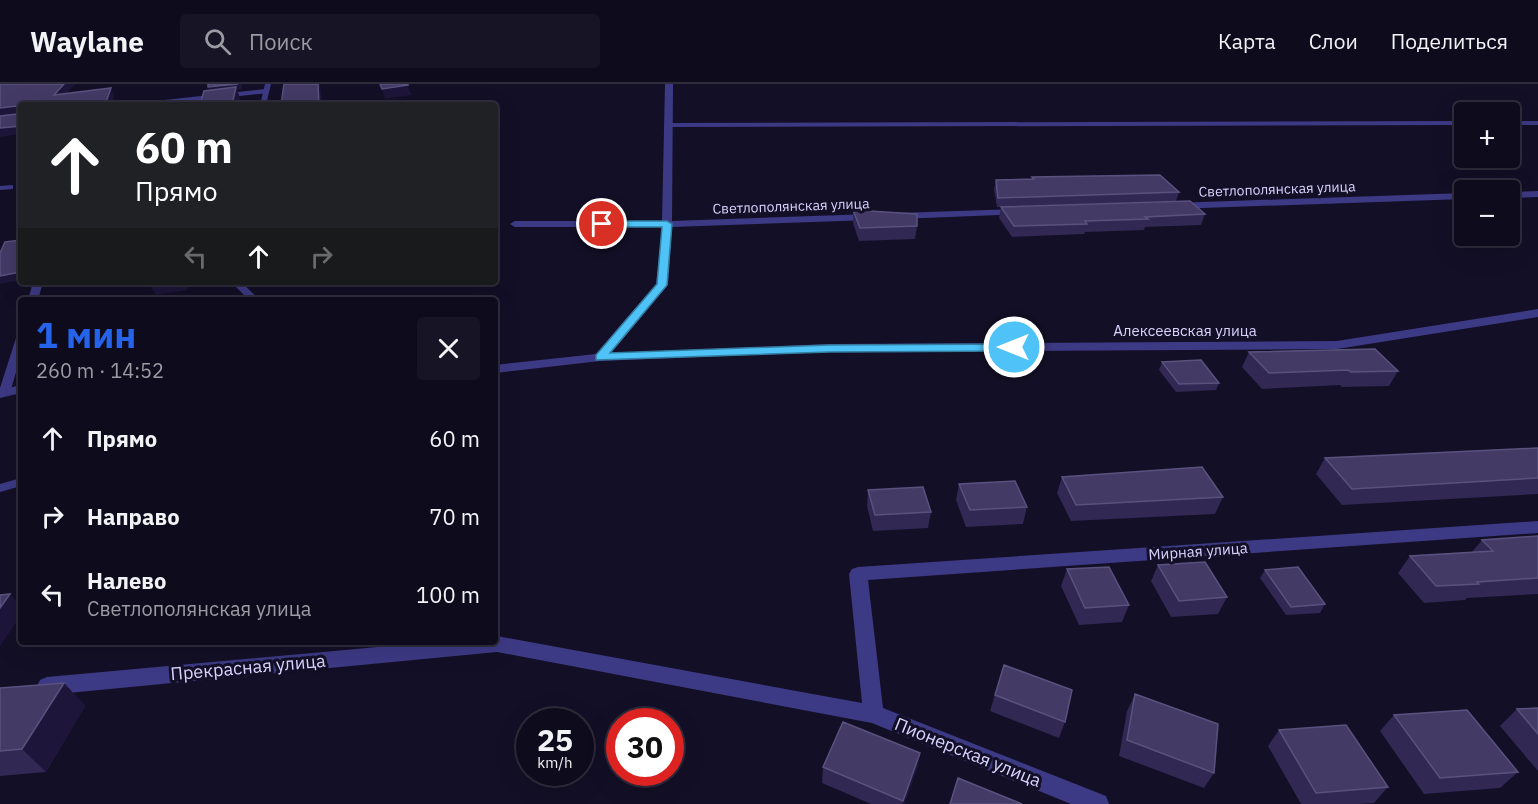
<!DOCTYPE html>
<html lang="ru">
<meta charset="utf-8">
<style>
:root{--surface:#0e0b1c;--page:#171425;--text:#f1f3f6;--muted:#9b9ba3;--line:#2e2b3b;--accent:#2563eb}
body{margin:0;font-family:"IBM Plex Sans",sans-serif;background:var(--page);color:var(--text);height:100vh;display:flex;flex-direction:column;font-size:22px;white-space:nowrap}
*{box-sizing:border-box;margin:0}
p{font-size:20px;color:var(--muted)}
.icon{flex:none;width:33px;height:33px;fill:none;stroke:currentColor;stroke-width:2;stroke-linecap:round;stroke-linejoin:round}
.map{position:relative;flex:1;overflow:hidden}
.sheet{position:absolute;left:18px;top:213px;width:480px;height:348px;display:flex;flex-direction:column;background:var(--surface);border-radius:6px;box-shadow:0 6px 24px #0002,0 0 0 2px var(--line)}
.sheet>*{flex:none}
.top-card{position:absolute;left:18px;top:18px;width:480px;height:183px;border-radius:6px;box-shadow:0 6px 24px #0002,0 0 0 2px var(--line);background:#202124;color:#fff;overflow:hidden}
.tools{position:absolute;left:1454px;top:18px;display:grid;gap:12px}
.tools a{display:grid;place-items:center;width:66px;height:66px;border-radius:6px;background:var(--surface);box-shadow:0 6px 24px #0002,0 0 0 2px var(--line);font-size:30px}
.speed{position:absolute;left:516px;top:624px;display:flex;gap:12px;font-size:30px;font-weight:700;text-align:center}
.speed>*{display:grid;place-content:center;width:78px;height:78px;border-radius:50%;background:var(--surface);box-shadow:0 6px 24px #0002,0 0 0 2px var(--line);line-height:1}
.speed small{font-size:15px;font-weight:400}
.speed .limit{border:9px solid #d22;background:#fff;color:#111}
.pin{position:absolute;display:grid;place-items:center;width:51px;height:51px;color:#fff;margin:-26px;border:3px solid #fff;border-radius:50%;box-shadow:0 2px 6px #0007}
.me{position:absolute;width:66px;margin:-33px;rotate:270deg;stroke-linejoin:round;filter:drop-shadow(0 0 4px #0008)}
.turn{display:flex;align-items:center;gap:21px;height:126px;padding:0 18px;font-size:27px}
.turn .icon{width:78px;height:78px;stroke-width:2.5}
.turn b{display:block;font-size:42px;line-height:51px}
.lanes{display:flex;align-items:center;height:57px;padding:0 18px;background:#0003;justify-content:center;gap:30px;direction:ltr}
.lanes .off{opacity:.35}
.round{display:grid;place-items:center;flex:none;width:63px;height:63px;border-radius:6px;background:var(--page)}
.overview{display:flex;align-items:center;justify-content:space-between;height:102px;padding:0 18px}
h1{font-size:36px;font-weight:700;line-height:45px;color:var(--accent)}
ul{padding:0;list-style:none}
li{display:flex;align-items:center;gap:18px;height:78px;padding:0 18px}
li div{flex:1}
li b{display:block;font-size:22px}
li em{font-style:normal}
header{display:flex;align-items:center;gap:36px;box-sizing:border-box;height:84px;padding:0 30px;background:var(--surface);border-bottom:2px solid var(--line)}
header strong{font-size:28px}
nav{display:flex;gap:33px;margin-inline-start:auto;font-size:21px}
.search{width:420px;height:54px;background:var(--page);display:flex;align-items:center;gap:15px;box-sizing:border-box;padding:0 21px;border-radius:6px;color:var(--muted);font-size:22px}
.map>svg:first-child{display:block}
.lines{fill:none;stroke-linecap:round;stroke-linejoin:round}
.lane{fill:#3d3a85;fill-rule:evenodd}
.street{fill:#3d3a85;fill-rule:evenodd}
.wall{fill:#312854}
.shaded-wall{fill:#1d163a}
.building{fill:#433a66;stroke:#5a527e;stroke-width:1.5}
.route{fill:#4fc3f7;stroke:#337fa1;stroke-width:1.5}
.labels{text-anchor:middle;dominant-baseline:central;stroke-width:6;stroke-linejoin:round;paint-order:stroke}
.far-street-label{font-size:14px;fill:#d9d4ff;stroke:#130f26}
.street-label{font-size:15px;fill:#d9d4ff;stroke:#130f26}
.near-street-label{font-size:18px;fill:#d9d4ff;stroke:#130f26}
</style>
<header>
<strong>Waylane</strong>
<div class="search"><svg class="icon" aria-label="search" viewBox="0 0 24 24"><circle cx="10" cy="10" r="6"/><path d="M15 15l6 6"/></svg>Поиск</div>
<nav><a>Карта</a><a>Слои</a><a>Поделиться</a></nav>
</header>
<div class="map">
<svg width="1538" height="720" viewBox="0 0 1538 720">
<rect width="100%" height="100%" fill="#130f26"/>
<g class="lines">
<path class="lane" d="M 265,0 L 271,0 L 266,21 L 260,21 Z
M 1464,37 L 1464,41 L 668,43 L 665,41 L 668,39 Z
M 1509,37 L 1538,37 L 1538,41 L 1509,41 Z
M 13,101 L 13,105 L 0,106 L 0,102 Z
M 33,198 L 43,198 L 38,216 L 28,216 Z
M 231,198 L 241,198 L 260,216 L 249,216 Z
M 21,251 L 21,271 L 10,309 L 4,312 L 0,311 L 0,304 L 16,254 Z
M 21,394 L 21,402 L 0,408 L 0,400 Z"/>
<path class="street" d="M 665,0 L 673,0 L 672,137 L 871,130 L 876,133 L 871,136 L 672,143 L 668,201 L 611,269 L 829,260 L 1337,257 L 1538,225 L 1538,233 L 1337,265 L 829,268 L 600,277 L 495,289 L 495,281 L 596,270 L 656,200 L 662,143 L 515,143 L 510,140 L 515,137 L 662,137 Z
M 265,5 L 269,7 L 268,9 L 158,21 L 133,21 L 137,19 Z
M 1538,107 L 1538,113 L 1509,114 L 1509,108 Z
M 1464,109 L 1464,115 L 1174,125 L 1169,122 L 1174,119 Z
M 1021,125 L 1025,126 L 1025,130 L 898,135 L 893,132 L 898,129 Z
M 21,301 L 21,309 L 0,314 L 0,306 Z
M 1538,437 L 1538,449 L 868,496 L 883,624 L 1106,712 L 1109,720 L 1071,720 L 872,639 L 497,568 L 47,611 L 40,608 L 37,602 L 40,596 L 47,593 L 433,558 L 495,558 L 495,552 L 497,552 L 862,619 L 849,490 L 852,485 L 858,483 Z"/>
</g>
<path class="wall" d="M 1032,93 L 1179,108 L 1176,117 L 997,123 L 994,105 L 996,96 L 1031,95 Z
M 1001,123 L 1205,130 L 1201,141 L 1145,143 L 1144,146 L 1085,148 L 1084,150 L 1012,153 L 999,134 Z
M 853,126 L 917,142 L 915,155 L 859,157 L 853,139 Z
M 1249,268 L 1398,287 L 1389,302 L 1342,303 L 1340,301 L 1262,305 L 1242,283 Z
M 1162,278 L 1219,299 L 1216,306 L 1176,308 L 1159,286 Z
M 1538,364 L 1538,410 L 1342,421 L 1316,390 L 1325,374 Z
M 1062,393 L 1223,413 L 1215,430 L 1071,437 L 1057,409 Z
M 959,400 L 1027,423 L 1023,440 L 966,443 L 956,416 Z
M 868,406 L 931,428 L 928,444 L 873,447 L 867,422 Z
M 1538,453 L 1538,510 L 1467,514 L 1465,516 L 1424,519 L 1398,489 L 1410,472 L 1472,468 L 1482,456 Z
M 1158,481 L 1227,513 L 1218,530 L 1171,533 L 1151,497 Z
M 1067,485 L 1129,521 L 1122,538 L 1079,541 L 1061,502 Z
M 1265,486 L 1325,520 L 1320,529 L 1286,531 L 1260,494 Z
M 1004,581 L 1065,638 L 1059,654 L 990,627 Z
M 64,599 L 85,622 L 46,688 L 0,692 L 0,604 Z
M 1135,610 L 1214,689 L 1204,704 L 1119,672 L 1127,627 Z
M 1538,624 L 1538,687 L 1500,642 L 1517,625 Z
M 1394,631 L 1518,688 L 1500,704 L 1424,710 L 1380,647 Z
M 1279,646 L 1388,703 L 1374,719 L 1358,720 L 1301,720 L 1268,662 Z
M 920,669 L 917,685 L 904,720 L 871,720 L 822,699 L 823,683 Z"/>
<path class="shaded-wall" d="M 64,0 L 75,0 L 58,19 L 54,11 Z
M 238,0 L 242,0 L 242,5 L 237,6 L 240,14 L 239,21 L 232,21 L 210,9 L 208,3 Z
M 318,0 L 320,0 L 322,21 L 319,21 Z
M 408,1 L 411,11 L 385,15 L 382,5 Z
M 111,4 L 114,12 L 111,21 L 105,21 Z
M 16,22 L 21,30 L 0,32 L 0,24 Z
M 21,42 L 21,50 L 0,53 L 0,44 Z
M 21,186 L 21,196 L 0,200 L 0,192 Z
M 170,198 L 189,198 L 187,206 L 156,211 L 150,201 Z
M 10,510 L 21,522 L 21,532 L 0,562 L 0,524 Z
M 64,599 L 85,622 L 46,688 L 22,665 Z
M 920,669 L 917,685 L 904,720 L 902,720 Z"/>
<path class="building" d="M 0,0 L 64,0 L 54,11 L 111,4 L 105,21 L 21,21 L 21,42 L 0,44 L 0,32 L 17,30 L 19,28 L 16,22 L 0,24 Z
M 208,0 L 238,0 L 208,3 Z
M 284,0 L 318,0 L 319,21 L 281,21 Z
M 380,0 L 407,0 L 408,1 L 382,5 Z
M 236,3 L 232,21 L 200,21 L 204,7 Z
M 1160,91 L 1179,108 L 998,114 L 996,96 L 1034,95 L 1032,93 Z
M 1190,117 L 1205,130 L 1145,133 L 1148,135 L 1085,137 L 1087,140 L 1014,142 L 1001,123 Z
M 853,126 L 917,130 L 917,142 L 860,144 Z
M 21,156 L 21,186 L 20,188 L 0,192 L 0,169 L 5,158 Z
M 152,198 L 170,198 L 150,201 Z
M 1375,265 L 1398,287 L 1351,288 L 1348,286 L 1269,289 L 1249,268 Z
M 1201,276 L 1219,299 L 1179,300 L 1162,278 Z
M 1538,364 L 1538,394 L 1352,405 L 1325,374 Z
M 1202,383 L 1223,413 L 1076,421 L 1062,393 Z
M 1015,397 L 1027,423 L 970,426 L 959,400 Z
M 923,403 L 931,428 L 875,431 L 868,406 Z
M 1538,452 L 1538,494 L 1477,498 L 1479,500 L 1436,502 L 1410,472 L 1493,467 L 1482,456 Z
M 1205,478 L 1227,513 L 1179,517 L 1158,481 Z
M 1109,483 L 1129,521 L 1085,524 L 1067,485 Z
M 1298,483 L 1325,520 L 1291,523 L 1265,486 Z
M 10,510 L 0,524 L 0,511 Z
M 1004,581 L 1072,606 L 1065,638 L 995,611 Z
M 64,599 L 22,665 L 0,667 L 0,604 Z
M 1135,610 L 1218,640 L 1214,689 L 1127,656 Z
M 1538,624 L 1538,650 L 1517,625 Z
M 1467,626 L 1518,688 L 1440,694 L 1394,631 Z
M 843,638 L 920,669 L 903,717 L 823,683 Z
M 1346,641 L 1388,703 L 1316,709 L 1279,646 Z
M 958,694 L 1022,720 L 950,720 Z"/>
<path class="route" d="M 667,137 L 672,140 L 667,201 L 610,269 L 829,261 L 1014,260 L 1020,263 L 1014,267 L 829,268 L 596,276 L 596,271 L 657,200 L 662,143 L 602,143 L 597,140 L 602,137 Z"/>
<g class="labels">
<g class="far-street-label">
<text transform="translate(1277 105) rotate(-2)">Светлополянская улица</text>
<text transform="translate(791 122) rotate(-2)">Светлополянская улица</text>
</g>
<g class="street-label">
<text x="1185" y="246">Алексеевская улица</text>
<text transform="translate(1198 467) rotate(-4)">Мирная улица</text>
</g>
<g class="near-street-label">
<text transform="translate(248 583) rotate(-5)">Прекрасная улица</text>
<text transform="translate(968 668) rotate(22)">Пионерская улица</text>
</g>
</g>
</svg>
<div class="tools">
<a>+</a>
<a>−</a>
</div>
<div class="speed"><div>25<small>km/h</small></div><div class="limit">30</div></div>
<div class="pin" style="left:602px;top:140px;background:#d93025"><svg class="icon" aria-label="arrive" viewBox="0 0 24 24"><path d="M6 21V4h12l-3 4 3 4H6"/></svg></div>
<svg class="me" style="left:1014px;top:263px" viewBox="-20 -20 40 40"><circle r="17" fill="#4fc3f7" stroke="#fff" stroke-width="3"/><path d="M0-11L8 9 0 5-8 9z" fill="#fff"/></svg>
<div class="top-card">
<div class="turn"><svg class="icon" aria-label="ahead" viewBox="0 0 24 24"><path d="M12 20V5M6 11l6-6 6 6"/></svg><div><b>60 m</b>Прямо</div></div>
<div class="lanes"><svg class="icon off" aria-label="left" viewBox="0 0 24 24"><path d="M17 20v-9H6M10 6l-5 5 5 5"/></svg><svg class="icon" aria-label="ahead" viewBox="0 0 24 24"><path d="M12 20V5M6 11l6-6 6 6"/></svg><svg class="icon off" aria-label="right" viewBox="0 0 24 24"><path d="M7 20v-9h11M14 6l5 5-5 5"/></svg></div>
</div>
<section class="sheet">
<div class="overview"><div><h1>1 мин</h1><p>260 m · 14:52</p></div><a class="round"><svg class="icon" aria-label="close" viewBox="0 0 24 24"><path d="M6 6l12 12M18 6L6 18"/></svg></a></div>
<ul>
<li><svg class="icon" aria-label="ahead" viewBox="0 0 24 24"><path d="M12 20V5M6 11l6-6 6 6"/></svg><div><b>Прямо</b></div><em>60 m</em></li>
<li><svg class="icon" aria-label="right" viewBox="0 0 24 24"><path d="M7 20v-9h11M14 6l5 5-5 5"/></svg><div><b>Направо</b></div><em>70 m</em></li>
<li><svg class="icon" aria-label="left" viewBox="0 0 24 24"><path d="M17 20v-9H6M10 6l-5 5 5 5"/></svg><div><b>Налево</b><p>Светлополянская улица</p></div><em>100 m</em></li>
</ul>
</section>
</div>
